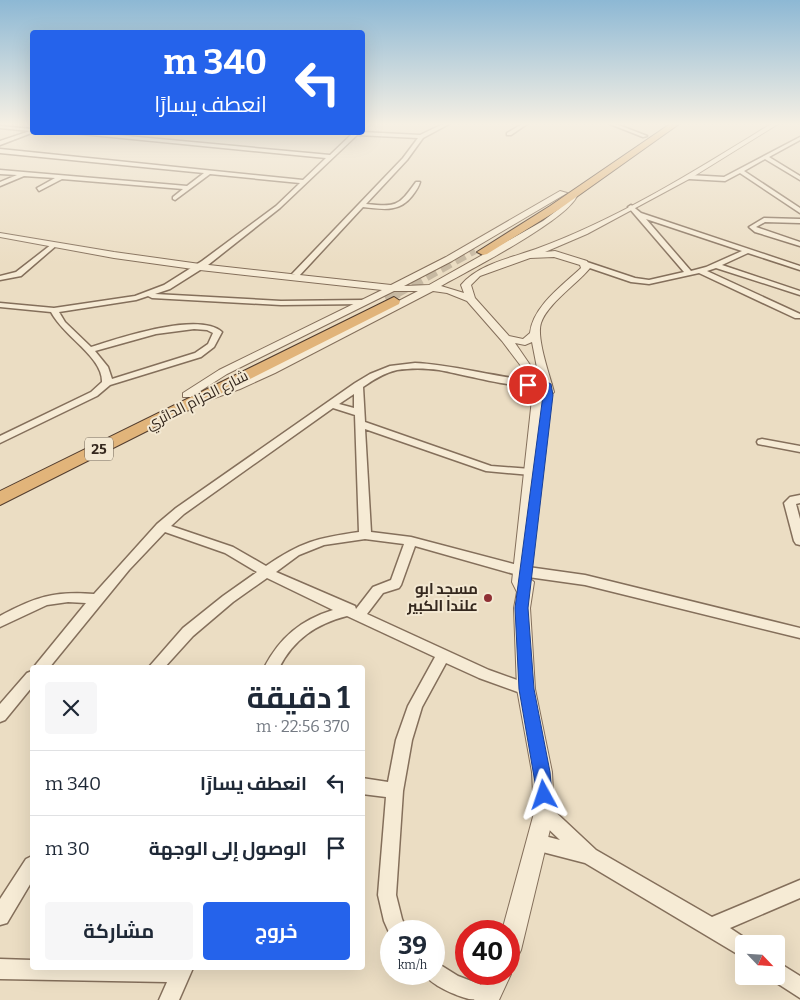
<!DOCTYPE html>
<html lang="ar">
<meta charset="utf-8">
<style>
:root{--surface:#fff;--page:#f6f6f7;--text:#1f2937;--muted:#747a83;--line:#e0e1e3;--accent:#2563eb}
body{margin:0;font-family:Bitter,Cairo,serif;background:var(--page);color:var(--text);direction:rtl;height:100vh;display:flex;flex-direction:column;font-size:19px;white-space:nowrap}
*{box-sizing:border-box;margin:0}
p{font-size:16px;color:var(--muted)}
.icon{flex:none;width:28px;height:28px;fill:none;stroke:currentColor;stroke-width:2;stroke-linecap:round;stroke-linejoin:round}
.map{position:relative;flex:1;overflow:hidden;direction:ltr}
.sheet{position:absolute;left:30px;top:665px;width:335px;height:305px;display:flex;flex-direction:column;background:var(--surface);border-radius:5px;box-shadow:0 5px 20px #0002;direction:rtl}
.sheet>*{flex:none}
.guide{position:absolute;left:30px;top:30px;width:335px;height:105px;border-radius:5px;box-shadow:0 5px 20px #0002;direction:rtl;background:#2563eb;color:#fff;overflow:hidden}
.needle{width:32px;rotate:115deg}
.tools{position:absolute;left:735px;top:935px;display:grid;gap:10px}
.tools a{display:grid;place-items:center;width:50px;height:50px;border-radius:5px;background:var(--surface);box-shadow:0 5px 20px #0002;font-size:25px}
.speed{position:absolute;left:380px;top:920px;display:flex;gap:10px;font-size:25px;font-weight:700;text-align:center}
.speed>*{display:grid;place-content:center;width:65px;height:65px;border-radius:50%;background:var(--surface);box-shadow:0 5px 20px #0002;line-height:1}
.speed small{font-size:12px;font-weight:400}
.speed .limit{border:8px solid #d22;background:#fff;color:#111}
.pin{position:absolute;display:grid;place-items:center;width:42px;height:42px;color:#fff;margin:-21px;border:2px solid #fff;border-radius:50%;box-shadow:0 1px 5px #0007}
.me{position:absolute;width:55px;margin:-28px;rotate:355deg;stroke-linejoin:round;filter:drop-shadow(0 0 4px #0008)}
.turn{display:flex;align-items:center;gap:18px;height:105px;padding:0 15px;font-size:22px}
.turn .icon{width:65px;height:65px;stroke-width:2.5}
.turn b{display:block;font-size:35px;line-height:42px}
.round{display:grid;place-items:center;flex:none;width:52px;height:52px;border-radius:5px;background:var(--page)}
.head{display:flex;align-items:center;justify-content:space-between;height:85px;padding:0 15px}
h1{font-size:30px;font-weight:700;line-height:38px}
.primary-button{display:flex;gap:10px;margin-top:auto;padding:10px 15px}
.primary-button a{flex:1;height:58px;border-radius:5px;background:var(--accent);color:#fff;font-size:20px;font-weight:700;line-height:58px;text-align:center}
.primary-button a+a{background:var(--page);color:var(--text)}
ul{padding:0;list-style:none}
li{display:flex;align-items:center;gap:15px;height:65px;padding:0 15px;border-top:1px solid var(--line)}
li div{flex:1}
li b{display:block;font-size:19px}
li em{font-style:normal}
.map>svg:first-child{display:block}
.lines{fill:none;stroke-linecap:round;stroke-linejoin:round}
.trunk-tunnel-far1{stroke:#c7b9a2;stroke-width:11;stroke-dasharray:11 5.5;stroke-linecap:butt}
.trunk-tunnel{stroke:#c7b9a2;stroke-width:14;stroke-dasharray:14 7;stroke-linecap:butt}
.minor-casing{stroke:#846f5b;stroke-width:3}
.tertiary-casing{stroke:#846f5b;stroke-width:2}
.trunk-casing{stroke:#523d2f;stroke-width:2}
.minor{fill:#f6ebd5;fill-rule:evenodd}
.tertiary{fill:#f6ebd5;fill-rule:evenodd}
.trunk{fill:#e1b47a;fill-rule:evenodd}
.route{fill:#2563eb;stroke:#184099}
.poi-dot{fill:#8f2f34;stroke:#f3e8d2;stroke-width:2}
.labels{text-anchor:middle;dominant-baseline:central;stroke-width:4;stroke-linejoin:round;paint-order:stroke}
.shield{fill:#f3e8d2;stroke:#6e6254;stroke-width:1}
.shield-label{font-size:14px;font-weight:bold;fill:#35281e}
.street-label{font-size:15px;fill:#35281e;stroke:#f3e8d2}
.poi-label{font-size:15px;font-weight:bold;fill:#35281e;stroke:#f3e8d2;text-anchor:end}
</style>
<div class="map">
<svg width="800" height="1000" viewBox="0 0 800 1000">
<rect width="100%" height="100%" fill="#ebddc3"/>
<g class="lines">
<path class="trunk-tunnel-far1" d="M 397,292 L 474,249"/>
<path class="trunk-tunnel" d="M 385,298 L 399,290"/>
<g class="minor-casing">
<path id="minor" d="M 443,124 L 449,124 L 423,138 L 407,160 L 366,204 C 396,207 398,207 416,182 L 420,182 C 419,186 416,191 412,196 C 399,213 382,209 363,207 L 299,276 L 292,274 L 403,158 L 418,138 L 357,135 L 280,208 L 208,265 L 170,289 L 155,294 L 281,301 L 362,300 L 365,300 L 365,304 L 281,305 L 152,298 L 148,296 L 136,300 L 59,312 L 65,322 L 91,347 C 119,338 199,311 222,332 L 214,347 L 201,357 L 110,385 L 97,396 L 0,443 L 0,436 L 91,392 L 102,382 C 103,357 64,337 51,312 L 0,307 L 0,303 L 54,308 L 135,296 L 164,285 L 202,261 L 276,206 L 300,183 L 210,174 L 175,200 L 173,199 L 173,197 L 183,189 L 62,179 L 39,191 L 37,188 L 55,178 L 24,176 L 0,186 L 0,182 L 17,175 L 0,174 L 0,170 L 187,186 L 204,173 L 0,153 L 0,149 L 303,180 L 326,158 L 61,132 L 84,132 L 330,155 L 352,134 L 337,132 L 362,132 L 420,135 ZM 194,329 L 207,330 L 213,333 L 208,344 L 195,353 L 112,379 L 108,367 L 95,351 L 156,334 Z
M 522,124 L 527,124 L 511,135 L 507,135 L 507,133 Z
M 610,124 L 616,124 L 647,136 L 643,137 Z
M 0,126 L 32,129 L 34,132 L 0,145 L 0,141 L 30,131 L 0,128 Z
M 800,137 L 800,140 L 769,157 L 800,176 L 800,180 L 765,159 L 744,171 L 800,208 L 800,213 L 740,173 L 725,181 L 689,179 L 686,177 L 689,175 L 724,177 Z
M 631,205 L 641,213 L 800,266 L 800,270 L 748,253 L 722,265 L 800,291 L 800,295 L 716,268 L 707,271 L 800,314 L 800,318 L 795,318 L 699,273 L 649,284 L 631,282 L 581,265 L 580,263 L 584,261 L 635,278 L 649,280 L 684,272 L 629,208 L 628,207 ZM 646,219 L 742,251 L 706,267 L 691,271 Z
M 764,218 L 800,219 L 800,223 L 765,222 L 756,227 L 800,242 L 800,246 L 755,232 L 749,227 Z
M 52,244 L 57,245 L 21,276 L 0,280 L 0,276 L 16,272 Z
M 415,363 C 459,365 501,380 546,381 L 551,384 C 538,395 458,373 439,370 C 425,368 410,368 397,370 C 384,373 373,380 363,387 L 365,422 L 491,466 L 531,469 L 536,472 L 531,475 L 486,471 L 365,429 L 371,532 L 411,537 L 521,566 L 585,575 L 800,628 L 800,638 L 585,585 L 521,576 L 415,546 L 401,585 L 399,588 L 383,593 L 367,614 L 489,670 L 531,685 L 533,689 L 531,693 L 526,695 L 479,678 L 446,663 L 422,707 L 412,740 L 403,791 L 396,895 L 402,919 L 407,931 L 391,931 L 391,937 L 384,921 L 378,895 L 386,797 L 362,794 L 362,778 L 388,782 L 396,740 L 408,706 L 435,657 L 347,616 C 316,624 294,639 279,668 L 264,668 C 280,637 301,620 333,610 L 267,578 L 233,602 L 193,636 L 164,668 L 148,668 L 183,628 L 223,596 L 257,572 L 225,553 L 165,532 L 129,570 L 49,668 L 33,668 L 86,603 L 68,602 L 47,605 L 0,627 L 0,616 C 35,597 54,591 94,594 L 157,524 L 176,508 L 355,383 L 370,374 L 390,366 ZM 354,394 L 354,408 L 339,404 ZM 333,408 L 355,415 L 359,532 C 317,538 301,542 266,566 L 233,547 L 171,526 L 184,514 ZM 365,539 L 404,544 L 391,580 L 373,587 L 356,609 L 355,606 L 276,572 L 299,555 L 324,545 Z
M 762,439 L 800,446 L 800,452 L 758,444 L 757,442 L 758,440 Z
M 800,495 L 800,503 L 796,504 L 800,519 L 800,545 L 796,544 L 794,541 L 784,503 L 790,497 Z
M 32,671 L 32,687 L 5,720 L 0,722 L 0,704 L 27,673 Z
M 544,805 L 550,807 L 596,850 L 712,917 L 800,880 L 800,898 L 730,928 L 751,942 L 751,944 L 744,944 L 744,958 L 585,863 L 531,849 L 528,843 L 531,837 L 537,834 L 560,840 L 538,819 L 536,813 L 538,807 Z
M 32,856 L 32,881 L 7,923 L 0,925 L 0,899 L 26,859 Z
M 0,959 L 32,960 L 32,968 L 193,968 L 179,1000 L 159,1000 L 167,982 L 0,979 Z
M 434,961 L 458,976 L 495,990 L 498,997 L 497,1000 C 488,1000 477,1000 469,999 C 457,996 430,985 425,974 L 434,974 Z
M 776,961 L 800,976 L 800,998 L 769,978 L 768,976 L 776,976 Z"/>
</g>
<g class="tertiary-casing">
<path id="tertiary" d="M 771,124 L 778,124 L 691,178 L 587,234 L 545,252 L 555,251 L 587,261 L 590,268 C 577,284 547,304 541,323 C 536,338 550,376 554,392 L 552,394 L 544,395 L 528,577 L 534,582 L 530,608 L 535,689 L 552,772 L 554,813 L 521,950 L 517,958 L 509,962 L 509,931 L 502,931 L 534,813 L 532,772 L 517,689 L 514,608 L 517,592 L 512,582 L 533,390 L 527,374 L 502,341 L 467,301 L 447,293 L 433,291 L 275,373 L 240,389 L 206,401 L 200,398 L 302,351 L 418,291 L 394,291 L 227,374 L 191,397 L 183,397 L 183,393 L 219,370 L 382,290 L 200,270 L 114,258 L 0,237 L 0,233 L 114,252 L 200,264 L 391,285 L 446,257 L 560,191 L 567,193 L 452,261 L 404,286 L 429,285 L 543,221 L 560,208 L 572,192 L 578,192 C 578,215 464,273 441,286 L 464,293 L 461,285 C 478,264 511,258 536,249 C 619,219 696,170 771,124 ZM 530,258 L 554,257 L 580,265 L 581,268 C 563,285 533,306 530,333 L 523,339 L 509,336 L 475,298 L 471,285 L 480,276 ZM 532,342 L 539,378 L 515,343 L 525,345 Z
M 509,969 L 511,974 L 499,1000 L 474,1000 L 486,974 L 509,974 Z"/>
</g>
<g class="trunk-casing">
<path id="trunk" d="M 670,124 L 679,124 L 558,210 L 487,254 L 483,255 L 477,252 L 550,206 Z
M 394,297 L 400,301 L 399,304 L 0,505 L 0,491 Z"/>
</g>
<use href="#minor" class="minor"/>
<use href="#tertiary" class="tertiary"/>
<use href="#trunk" class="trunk"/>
</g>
<linearGradient id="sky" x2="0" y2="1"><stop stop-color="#8db8d4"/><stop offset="0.47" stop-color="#f6f0e4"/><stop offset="1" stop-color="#f6f0e4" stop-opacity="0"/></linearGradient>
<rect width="800" height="264" fill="url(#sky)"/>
<path class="route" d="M 547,382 L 551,384 L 553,395 L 528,608 L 534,689 L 550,772 L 552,795 L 550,800 L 544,803 L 538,800 L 519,689 L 515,608 L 543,395 L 542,387 L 528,388 L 524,385 L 528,382 Z"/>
<circle class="poi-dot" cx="488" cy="598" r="5"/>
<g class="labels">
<rect class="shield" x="85" y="437.5" width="28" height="23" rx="4"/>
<g class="shield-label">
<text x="99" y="449">25</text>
</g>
<g class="street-label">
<text transform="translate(197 400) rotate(-27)">شارع الحزام الدائري</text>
</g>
<g class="poi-label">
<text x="478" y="589">مسجد ابو<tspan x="478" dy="17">علندا الكبير</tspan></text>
</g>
</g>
</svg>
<div class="tools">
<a><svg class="needle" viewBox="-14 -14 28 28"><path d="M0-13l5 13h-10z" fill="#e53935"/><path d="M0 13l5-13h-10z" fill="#747a83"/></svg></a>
</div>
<div class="speed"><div>39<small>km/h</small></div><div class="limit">40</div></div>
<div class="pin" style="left:528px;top:385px;background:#d93025"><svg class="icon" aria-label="arrive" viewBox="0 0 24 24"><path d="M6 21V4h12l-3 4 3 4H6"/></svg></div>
<svg class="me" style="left:544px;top:795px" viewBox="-20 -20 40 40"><path d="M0-17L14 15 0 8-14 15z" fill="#2563eb" stroke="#fff" stroke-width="4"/></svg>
<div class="guide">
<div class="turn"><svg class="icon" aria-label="left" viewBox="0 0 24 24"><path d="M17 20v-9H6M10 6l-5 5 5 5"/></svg><div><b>340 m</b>انعطف يسارًا</div></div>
</div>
<section class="sheet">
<div class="head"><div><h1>1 دقيقة</h1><p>370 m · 22:56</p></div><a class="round"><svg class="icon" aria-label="close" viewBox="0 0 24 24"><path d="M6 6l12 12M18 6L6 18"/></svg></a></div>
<ul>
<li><svg class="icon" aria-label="left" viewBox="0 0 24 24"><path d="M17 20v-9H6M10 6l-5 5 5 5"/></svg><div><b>انعطف يسارًا</b></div><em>340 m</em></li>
<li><svg class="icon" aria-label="arrive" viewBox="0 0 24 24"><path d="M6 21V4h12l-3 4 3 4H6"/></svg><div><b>الوصول إلى الوجهة</b></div><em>30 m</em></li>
</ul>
<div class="primary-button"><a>خروج</a><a>مشاركة</a></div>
</section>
</div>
